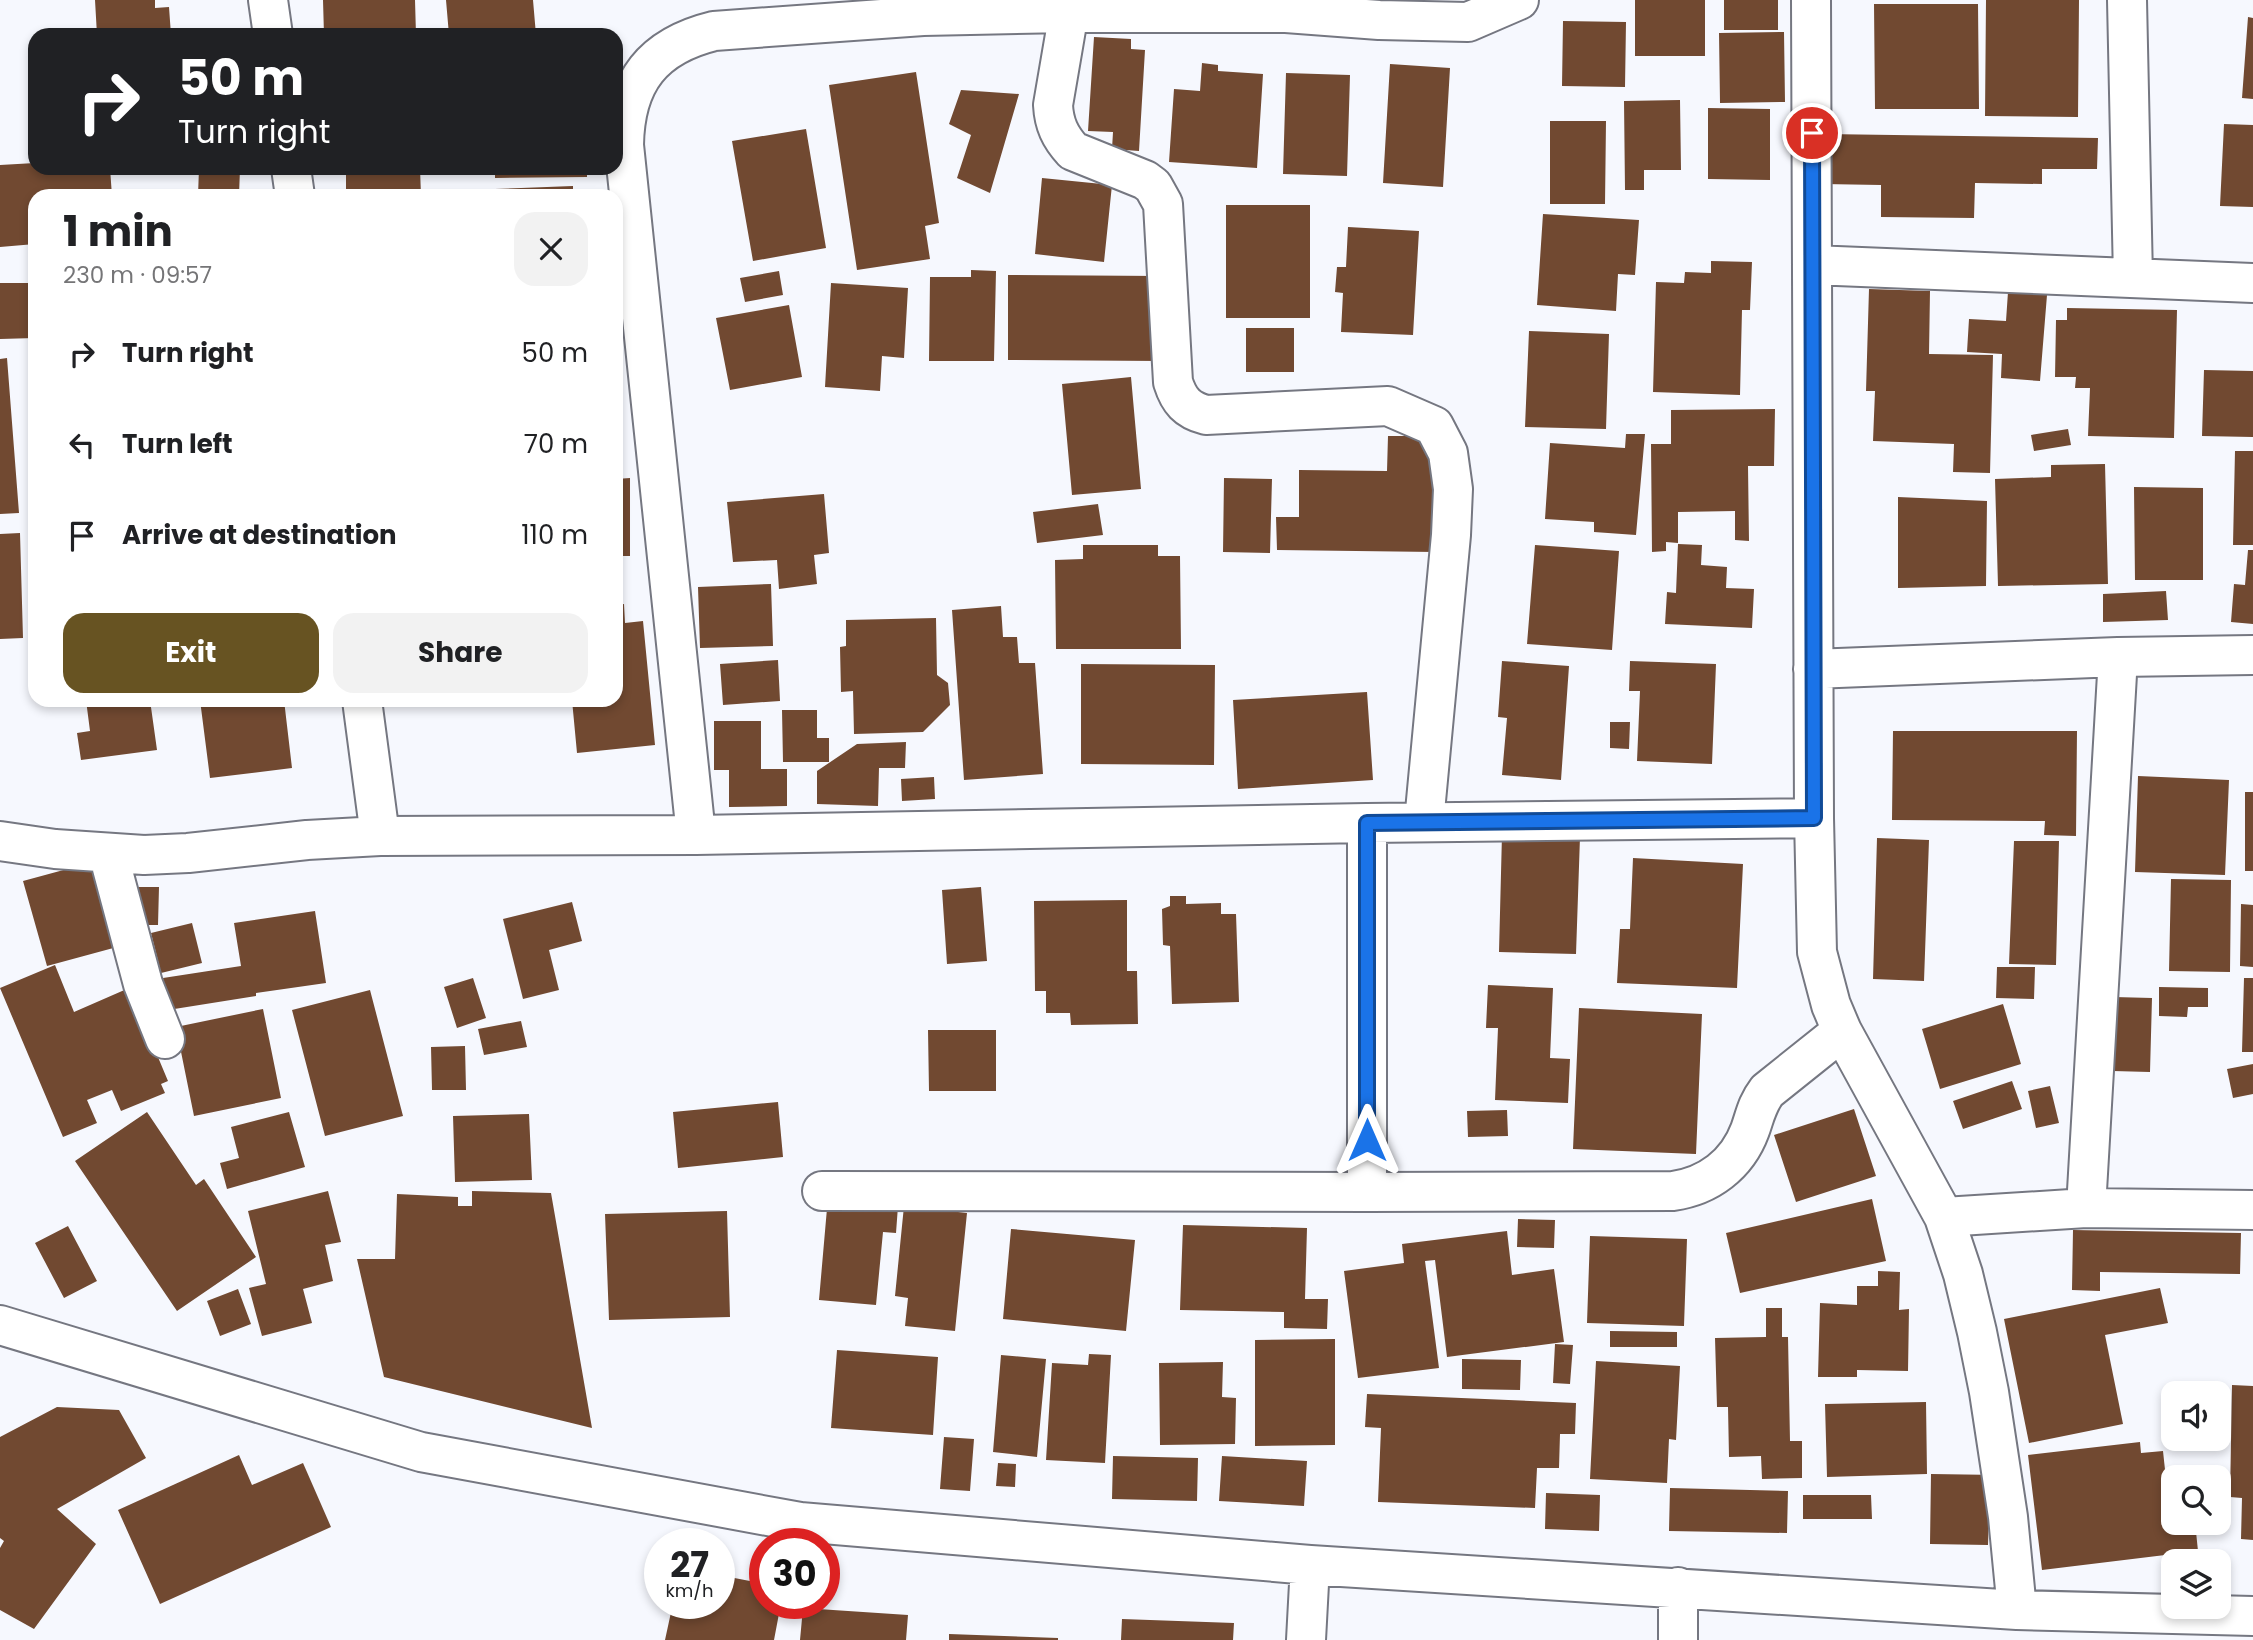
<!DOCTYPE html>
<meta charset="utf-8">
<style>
:root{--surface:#fff;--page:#f2f2f2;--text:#202124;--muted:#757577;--accent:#675322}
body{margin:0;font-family:Poppins,sans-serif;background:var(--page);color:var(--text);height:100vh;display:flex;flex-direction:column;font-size:26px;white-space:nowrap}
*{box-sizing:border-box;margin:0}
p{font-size:23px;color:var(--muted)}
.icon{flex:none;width:38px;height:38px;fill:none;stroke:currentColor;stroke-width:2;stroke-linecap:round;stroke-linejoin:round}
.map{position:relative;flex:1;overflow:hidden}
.side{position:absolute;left:28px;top:189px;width:595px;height:518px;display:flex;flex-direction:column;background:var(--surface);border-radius:21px;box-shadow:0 4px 10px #0003}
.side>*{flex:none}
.top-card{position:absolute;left:28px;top:28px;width:595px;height:147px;border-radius:21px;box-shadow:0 4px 10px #0003;background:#202124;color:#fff;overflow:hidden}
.fabs{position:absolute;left:2161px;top:1381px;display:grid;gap:14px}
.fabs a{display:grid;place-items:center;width:70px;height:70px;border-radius:14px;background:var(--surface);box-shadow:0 4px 10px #0003;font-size:35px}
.speed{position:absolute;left:644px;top:1528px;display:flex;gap:14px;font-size:35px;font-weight:700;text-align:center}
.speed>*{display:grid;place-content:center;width:91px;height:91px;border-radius:50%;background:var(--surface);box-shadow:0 4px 10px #0003;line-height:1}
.speed small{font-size:18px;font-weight:400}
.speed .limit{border:10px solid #d22;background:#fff;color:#111}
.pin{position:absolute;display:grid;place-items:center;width:60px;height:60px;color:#fff;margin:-30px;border:4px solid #fff;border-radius:50%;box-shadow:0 2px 7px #0007}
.me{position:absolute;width:77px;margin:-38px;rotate:0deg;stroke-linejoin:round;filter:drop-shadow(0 0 5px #0008)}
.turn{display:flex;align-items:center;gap:24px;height:147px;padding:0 35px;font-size:32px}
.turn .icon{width:91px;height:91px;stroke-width:2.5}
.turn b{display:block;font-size:49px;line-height:60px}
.round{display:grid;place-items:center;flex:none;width:74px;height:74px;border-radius:21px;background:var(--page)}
.headline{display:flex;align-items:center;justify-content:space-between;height:119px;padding:0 35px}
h1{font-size:42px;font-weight:700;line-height:52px}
.cta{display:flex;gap:14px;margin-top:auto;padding:14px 35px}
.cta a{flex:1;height:80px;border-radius:21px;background:var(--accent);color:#fff;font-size:28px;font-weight:700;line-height:80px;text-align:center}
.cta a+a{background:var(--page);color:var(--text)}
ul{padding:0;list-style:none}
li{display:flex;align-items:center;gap:21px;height:91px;padding:0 35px}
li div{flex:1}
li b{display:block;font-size:26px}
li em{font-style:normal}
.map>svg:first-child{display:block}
.building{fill:#714931}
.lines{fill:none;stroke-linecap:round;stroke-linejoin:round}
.minor-casing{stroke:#757781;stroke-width:42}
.minor{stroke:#fff;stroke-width:38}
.route-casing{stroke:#114b97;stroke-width:18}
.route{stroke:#1a73e8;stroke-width:12}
</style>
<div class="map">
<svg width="2253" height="1640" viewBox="0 0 2253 1640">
<rect width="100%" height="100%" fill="#f6f8fe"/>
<path class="building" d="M 95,0 L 155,0 L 155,8 L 169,7 L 171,35 L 97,35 Z
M 323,0 L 415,0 L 416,35 L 324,35 Z
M 446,0 L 533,0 L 536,35 L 449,35 Z
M 1635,0 L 1705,0 L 1705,56 L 1635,56 Z
M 1724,0 L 1778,0 L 1778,30 L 1724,30 Z
M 1986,0 L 2079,0 L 2078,117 L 1985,116 Z
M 1874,4 L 1978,4 L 1979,109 L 1875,109 Z
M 2248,17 L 2253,18 L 2253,99 L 2242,98 Z
M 1563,21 L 1626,22 L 1625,87 L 1562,86 Z
M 1784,32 L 1785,102 L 1720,103 L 1719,33 Z
M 1094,37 L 1131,39 L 1131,49 L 1145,50 L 1139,151 L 1112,149 L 1113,132 L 1088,131 Z
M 1202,63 L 1218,65 L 1218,71 L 1263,74 L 1257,168 L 1169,162 L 1174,89 L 1200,91 Z
M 1390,64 L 1450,68 L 1443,187 L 1383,183 Z
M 916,72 L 939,223 L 925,226 L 930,259 L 857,270 L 829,85 Z
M 1286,73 L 1350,75 L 1347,176 L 1283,174 Z
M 961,90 L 1019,94 L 990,193 L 957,178 L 971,135 L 949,124 Z
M 1680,100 L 1681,170 L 1644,170 L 1644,190 L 1625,190 L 1624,101 Z
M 1708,108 L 1770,109 L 1770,180 L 1708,179 Z
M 1550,121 L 1606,121 L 1605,204 L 1550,204 Z
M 2224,124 L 2253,125 L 2253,207 L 2220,206 Z
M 806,129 L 826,248 L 753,261 L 732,141 Z
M 1824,134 L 2098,138 L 2097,169 L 2042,169 L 2042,184 L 1975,183 L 1974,218 L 1881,217 L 1881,185 L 1823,184 Z
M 35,163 L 35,168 L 110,168 L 112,196 L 35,196 L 35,244 L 0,247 L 0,165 Z
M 199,168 L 240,168 L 239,196 L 198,196 Z
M 346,168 L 420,168 L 421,196 L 346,196 Z
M 495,168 L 587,168 L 587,177 L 495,178 Z
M 1042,178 L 1112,185 L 1104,262 L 1035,254 Z
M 573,186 L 573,196 L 496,196 L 495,189 Z
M 1226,205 L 1310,205 L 1310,318 L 1226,318 Z
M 1543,214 L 1639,220 L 1635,275 L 1618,274 L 1616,311 L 1537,305 Z
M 1348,227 L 1419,231 L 1413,335 L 1341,332 L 1343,293 L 1335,292 L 1337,267 L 1346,267 Z
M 1711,261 L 1752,262 L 1750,310 L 1742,310 L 1740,395 L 1653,392 L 1656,282 L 1684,283 L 1685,272 L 1711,273 Z
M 31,266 L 35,266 L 35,338 L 0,339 L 0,283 L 32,283 Z
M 971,270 L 996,271 L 994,361 L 929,361 L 930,277 L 971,277 Z
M 779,271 L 783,295 L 745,302 L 740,278 Z
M 1008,275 L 1160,276 L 1160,361 L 1008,360 Z
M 831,283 L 908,288 L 904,358 L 882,356 L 880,391 L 825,387 Z
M 1869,289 L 1930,291 L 1929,354 L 1993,355 L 1990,473 L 1953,472 L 1954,444 L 1873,441 L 1875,391 L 1866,391 Z
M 2008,292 L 2047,295 L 2040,381 L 2001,378 L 2002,354 L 1967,352 L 1969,319 L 2006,321 Z
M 789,305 L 802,377 L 730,390 L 716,318 Z
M 2067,308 L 2177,310 L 2174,438 L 2088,436 L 2090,388 L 2075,388 L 2076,377 L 2055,377 L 2056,320 L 2067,320 Z
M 1246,328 L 1294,328 L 1294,372 L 1246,372 Z
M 1529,331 L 1609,334 L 1606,429 L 1525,427 Z
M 616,357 L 622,357 L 619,450 L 616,450 Z
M 7,358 L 19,513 L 0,514 L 0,359 Z
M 2204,370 L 2253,371 L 2253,437 L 2202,436 Z
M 1131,377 L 1141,489 L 1072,495 L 1062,384 Z
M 1775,409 L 1774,466 L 1748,466 L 1749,541 L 1735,540 L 1735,511 L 1678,512 L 1678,543 L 1666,542 L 1666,551 L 1652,552 L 1651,444 L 1671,444 L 1671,410 Z
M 2068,429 L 2071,445 L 2034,451 L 2031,435 Z
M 1626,434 L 1645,434 L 1636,535 L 1594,532 L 1594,522 L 1545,519 L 1550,443 L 1625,448 Z
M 1388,436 L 1436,436 L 1435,552 L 1277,550 L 1276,517 L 1299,517 L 1299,470 L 1387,471 Z
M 2235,451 L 2253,451 L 2253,545 L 2233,545 Z
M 2105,464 L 2108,584 L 1998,586 L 1995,479 L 2051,477 L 2051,465 Z
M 630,478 L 630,556 L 616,556 L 616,479 Z
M 1224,478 L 1272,479 L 1270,553 L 1223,552 Z
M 2134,487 L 2203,488 L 2203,580 L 2135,580 Z
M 824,494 L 829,553 L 814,555 L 817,584 L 779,589 L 777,560 L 733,562 L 727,502 Z
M 1898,497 L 1987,501 L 1986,586 L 1898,588 Z
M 1098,504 L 1103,535 L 1037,543 L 1033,512 Z
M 20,533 L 23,638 L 0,639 L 0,534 Z
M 1678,544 L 1702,545 L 1701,565 L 1727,567 L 1726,588 L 1754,589 L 1752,628 L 1665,624 L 1667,592 L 1676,593 Z
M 1083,545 L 1158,545 L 1158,556 L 1180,556 L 1181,649 L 1056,649 L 1055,560 L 1083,559 Z
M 1535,545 L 1619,551 L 1612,650 L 1527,644 Z
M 2248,550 L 2253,550 L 2253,624 L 2231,622 L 2234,584 L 2245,585 Z
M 771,584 L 773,646 L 700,648 L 698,587 Z
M 2166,591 L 2168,620 L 2103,622 L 2103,594 Z
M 624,604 L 625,623 L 643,621 L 655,745 L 577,753 L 572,700 L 616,700 L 616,605 Z
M 1001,606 L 1003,637 L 1017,637 L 1019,663 L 1035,663 L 1043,774 L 964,780 L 952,610 Z
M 936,618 L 937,675 L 948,683 L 950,705 L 923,732 L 854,734 L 853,691 L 841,692 L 840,647 L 846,646 L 846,620 Z
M 778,660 L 780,701 L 723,705 L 720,664 Z
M 1502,661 L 1569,666 L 1561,780 L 1502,775 L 1507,718 L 1498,717 Z
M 1630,661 L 1716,664 L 1712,764 L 1637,761 L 1640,691 L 1629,691 Z
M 1081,664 L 1215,665 L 1214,765 L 1081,764 Z
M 1367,692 L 1373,780 L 1238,789 L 1233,700 Z
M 86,700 L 150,700 L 157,750 L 81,760 L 77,733 L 90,731 Z
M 200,700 L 284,700 L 292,768 L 210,778 Z
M 782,710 L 817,710 L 817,738 L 829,738 L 829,762 L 783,762 Z
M 714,721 L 761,721 L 761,769 L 787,769 L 787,806 L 729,807 L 729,770 L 714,770 Z
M 1610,722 L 1630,722 L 1629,749 L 1610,748 Z
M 1893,731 L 2077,731 L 2076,836 L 2044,835 L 2045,821 L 1892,820 Z
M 906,742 L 905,768 L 879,768 L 878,806 L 817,804 L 817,771 L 857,744 Z
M 2138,776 L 2229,780 L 2225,875 L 2135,872 Z
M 934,777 L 935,799 L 902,801 L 901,779 Z
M 2245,792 L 2253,792 L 2253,871 L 2245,871 Z
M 1502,834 L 1580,837 L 1576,954 L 1499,952 Z
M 1877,838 L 1929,840 L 1924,981 L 1873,979 Z
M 2014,841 L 2059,841 L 2056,965 L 2009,964 Z
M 1633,858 L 1743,864 L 1737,988 L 1617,983 L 1620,929 L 1630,929 Z
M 93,862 L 117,947 L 47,966 L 23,881 Z
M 2171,879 L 2231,880 L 2230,972 L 2169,971 Z
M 136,887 L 159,887 L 158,925 L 136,925 Z
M 981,887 L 987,961 L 947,964 L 942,890 Z
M 1170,896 L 1186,896 L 1186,904 L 1221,903 L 1221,914 L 1236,914 L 1239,1002 L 1172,1004 L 1170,946 L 1163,945 L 1162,909 L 1170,906 Z
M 1127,900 L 1127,971 L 1137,971 L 1138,1024 L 1071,1025 L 1070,1013 L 1046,1013 L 1046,991 L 1035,991 L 1034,901 Z
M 572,902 L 582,941 L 549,950 L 559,990 L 523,999 L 503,919 Z
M 2241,904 L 2253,905 L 2253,967 L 2240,966 Z
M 315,911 L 326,983 L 256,993 L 256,996 L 168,1010 L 163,978 L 241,966 L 234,923 Z
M 192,923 L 202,963 L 161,973 L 151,933 Z
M 55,965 L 74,1012 L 129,988 L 168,1081 L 161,1084 L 165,1093 L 121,1111 L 112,1090 L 87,1100 L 97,1123 L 63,1137 L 0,988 Z
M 1997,967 L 2035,967 L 2034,999 L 1996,998 Z
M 473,978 L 486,1018 L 457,1028 L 444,987 Z
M 2244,978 L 2253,978 L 2253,1052 L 2242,1052 Z
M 1488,985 L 1553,988 L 1550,1058 L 1570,1059 L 1568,1103 L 1495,1100 L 1498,1028 L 1486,1028 Z
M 2159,987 L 2208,988 L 2208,1007 L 2188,1007 L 2187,1017 L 2159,1016 Z
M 370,990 L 403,1116 L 325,1136 L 292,1010 Z
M 2114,997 L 2152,998 L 2150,1072 L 2113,1071 Z
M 2003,1004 L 2021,1064 L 1940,1089 L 1922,1029 Z
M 1579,1008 L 1702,1014 L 1696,1154 L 1573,1149 Z
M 263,1009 L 281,1098 L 194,1116 L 176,1027 Z
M 521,1021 L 527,1047 L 484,1055 L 478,1029 Z
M 928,1030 L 996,1030 L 996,1091 L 929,1091 Z
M 465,1046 L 466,1090 L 432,1090 L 431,1047 Z
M 2253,1064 L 2253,1094 L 2233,1098 L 2227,1069 Z
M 2012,1081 L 2022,1109 L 1963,1129 L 1953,1101 Z
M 2050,1086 L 2059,1123 L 2036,1128 L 2028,1091 Z
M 778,1102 L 783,1157 L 678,1168 L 673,1112 Z
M 1854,1109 L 1876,1176 L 1796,1202 L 1774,1135 Z
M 1507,1110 L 1508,1136 L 1468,1137 L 1467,1111 Z
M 147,1112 L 196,1185 L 204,1179 L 256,1257 L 177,1311 L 75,1161 Z
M 289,1112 L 305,1167 L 227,1189 L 220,1163 L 239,1158 L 231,1127 Z
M 529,1114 L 532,1180 L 455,1182 L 453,1116 Z
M 328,1191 L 341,1242 L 325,1245 L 333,1281 L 303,1289 L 312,1323 L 262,1336 L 249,1288 L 266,1284 L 248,1211 Z
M 472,1191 L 551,1193 L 592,1428 L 384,1377 L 357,1259 L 395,1259 L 397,1194 L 458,1197 L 458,1206 L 472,1206 Z
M 828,1197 L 898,1206 L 896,1233 L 883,1232 L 876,1305 L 819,1300 Z
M 1872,1199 L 1886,1261 L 1740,1293 L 1726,1233 Z
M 904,1206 L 967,1213 L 955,1331 L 905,1326 L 908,1298 L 895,1296 Z
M 727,1211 L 730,1317 L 609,1320 L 605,1214 Z
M 1518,1219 L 1555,1220 L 1554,1248 L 1517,1247 Z
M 1183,1225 L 1307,1228 L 1305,1299 L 1328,1299 L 1327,1329 L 1284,1328 L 1284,1312 L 1180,1310 Z
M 68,1226 L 97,1281 L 64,1298 L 35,1243 Z
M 1011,1229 L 1135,1240 L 1126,1331 L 1003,1319 Z
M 2073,1230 L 2241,1233 L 2240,1274 L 2100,1272 L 2100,1291 L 2072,1290 Z
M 1507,1231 L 1512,1275 L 1554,1269 L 1564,1342 L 1447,1357 L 1435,1260 L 1425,1261 L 1439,1368 L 1358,1378 L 1344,1271 L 1404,1263 L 1402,1244 Z
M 1590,1236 L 1687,1239 L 1684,1326 L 1587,1323 Z
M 1878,1271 L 1900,1272 L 1899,1310 L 1909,1309 L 1908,1371 L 1857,1370 L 1857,1377 L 1818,1377 L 1820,1303 L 1857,1305 L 1857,1286 L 1878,1286 Z
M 2160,1288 L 2168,1323 L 2105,1335 L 2123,1424 L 2029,1443 L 2004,1319 Z
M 238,1289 L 251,1324 L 220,1336 L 207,1301 Z
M 1766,1308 L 1782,1308 L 1782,1337 L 1788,1337 L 1790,1441 L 1802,1441 L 1802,1478 L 1762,1479 L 1761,1456 L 1729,1457 L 1728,1407 L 1717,1407 L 1715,1338 L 1766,1337 Z
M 1610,1331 L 1677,1332 L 1677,1347 L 1610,1347 Z
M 1335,1339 L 1335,1445 L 1255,1446 L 1255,1340 Z
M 1555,1344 L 1573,1345 L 1570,1384 L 1553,1383 Z
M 837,1350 L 938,1357 L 933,1435 L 831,1428 Z
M 1089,1354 L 1111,1355 L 1105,1463 L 1046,1460 L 1052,1363 L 1088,1365 Z
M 1001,1355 L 1046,1359 L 1037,1457 L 993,1452 Z
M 1462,1359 L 1521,1360 L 1520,1390 L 1462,1389 Z
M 1596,1361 L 1680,1366 L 1676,1440 L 1669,1439 L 1667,1483 L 1590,1479 Z
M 1223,1362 L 1222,1397 L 1236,1398 L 1235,1444 L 1160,1445 L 1159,1363 Z
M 2232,1385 L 2253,1386 L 2253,1540 L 2241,1539 L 2242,1498 L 2230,1497 Z
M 1367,1394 L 1576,1403 L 1575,1434 L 1560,1434 L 1559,1468 L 1537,1468 L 1535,1508 L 1378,1502 L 1381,1428 L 1365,1427 Z
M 1926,1402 L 1927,1474 L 1827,1477 L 1825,1404 Z
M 57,1407 L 119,1410 L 146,1458 L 57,1509 L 96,1544 L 34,1629 L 0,1610 L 0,1548 L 4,1541 L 0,1538 L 0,1437 Z
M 944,1437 L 974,1439 L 970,1491 L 940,1489 Z
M 2140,1442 L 2141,1453 L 2163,1451 L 2166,1479 L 2174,1478 L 2174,1522 L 2195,1522 L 2198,1551 L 2042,1570 L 2028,1455 Z
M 239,1455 L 252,1485 L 303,1463 L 331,1527 L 160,1604 L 118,1510 Z
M 1113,1456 L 1198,1458 L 1197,1501 L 1112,1499 Z
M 1222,1456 L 1307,1461 L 1304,1506 L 1219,1501 Z
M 998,1463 L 1016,1464 L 1015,1487 L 996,1486 Z
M 1931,1474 L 1999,1475 L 1989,1516 L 1988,1545 L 1930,1544 Z
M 1670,1488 L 1788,1491 L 1787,1533 L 1669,1531 Z
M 1546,1493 L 1600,1495 L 1599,1531 L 1545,1529 Z
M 1803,1495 L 1871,1495 L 1872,1519 L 1803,1519 Z
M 719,1575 L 765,1584 L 765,1603 L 781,1603 L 774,1640 L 665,1640 L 673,1603 L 719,1603 Z
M 803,1608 L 908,1615 L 906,1640 L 800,1640 Z
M 1122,1619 L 1234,1623 L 1233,1640 L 1121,1640 Z
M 949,1634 L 1058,1638 L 1058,1640 L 949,1640 Z"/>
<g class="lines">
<g class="minor-casing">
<path id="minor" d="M 268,0 L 273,35
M 1071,0 L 1053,105 C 1054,124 1060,137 1073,151 L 1145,180 L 1153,186 L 1163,204 L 1173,382 C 1179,401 1187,410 1206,415 L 1388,406 L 1434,426 L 1448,453 L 1453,489 L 1451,535 L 1424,822
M 1811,0 L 1814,818 L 1817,952 L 1831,1005 L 1842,1031 L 1944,1217 L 1963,1274 L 1977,1332 L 1989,1392 L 2008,1517 L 2017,1610
M 2127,0 L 2133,278
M 291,168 L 295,196
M 1812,265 L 2253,283
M 1813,669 L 2118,657 L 2253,655
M 362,700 L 380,836
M 1367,823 L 1367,1192 L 1673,1191 C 1708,1186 1737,1165 1750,1130 C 1755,1116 1757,1104 1767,1091 L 1842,1031
M 696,835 L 624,145 C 625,81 653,46 714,31 L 923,16 L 1068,13 L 1286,13 L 1379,20 L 1468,22 L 1519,0
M 0,841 L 55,849 L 144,855 L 188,853 L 307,840 L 380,836 L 696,835 L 1367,823 L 1814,818
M 108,853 L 143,984 L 165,1039
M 822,1191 L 1367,1192
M 2086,1208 L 2118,657
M 1944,1217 L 2086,1208 L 2253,1210
M 0,1325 L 421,1452 L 800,1522 L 1310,1565 L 2017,1610 L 2253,1616
M 1306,1640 L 1310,1565
M 1678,1640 L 1678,1587"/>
</g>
<use href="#minor" class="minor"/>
</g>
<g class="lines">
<g class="route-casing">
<path id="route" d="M 1367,1140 L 1367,823 L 1814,818 L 1812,133"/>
</g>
<use href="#route" class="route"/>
</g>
</svg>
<div class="fabs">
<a><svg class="icon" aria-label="sound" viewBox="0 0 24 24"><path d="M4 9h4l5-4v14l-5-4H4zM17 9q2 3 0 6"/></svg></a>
<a><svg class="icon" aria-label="search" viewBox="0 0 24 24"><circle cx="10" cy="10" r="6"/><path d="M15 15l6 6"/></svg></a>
<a><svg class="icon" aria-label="layers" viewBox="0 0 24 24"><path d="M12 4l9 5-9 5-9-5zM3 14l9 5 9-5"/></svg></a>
</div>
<div class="speed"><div>27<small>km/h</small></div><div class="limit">30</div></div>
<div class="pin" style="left:1812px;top:133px;background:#d93025"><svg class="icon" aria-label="arrive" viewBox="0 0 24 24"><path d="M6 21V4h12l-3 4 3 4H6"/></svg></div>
<svg class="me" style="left:1367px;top:1140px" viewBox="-20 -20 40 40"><path d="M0-17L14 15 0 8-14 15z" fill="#1a73e8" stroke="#fff" stroke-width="4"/></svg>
<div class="top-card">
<div class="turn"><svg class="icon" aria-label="right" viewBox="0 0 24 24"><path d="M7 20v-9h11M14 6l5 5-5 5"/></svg><div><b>50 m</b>Turn right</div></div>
</div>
<section class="side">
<div class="headline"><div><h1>1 min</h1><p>230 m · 09:57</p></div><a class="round"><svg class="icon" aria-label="close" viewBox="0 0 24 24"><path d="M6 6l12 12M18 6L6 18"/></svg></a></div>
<ul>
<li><svg class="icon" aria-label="right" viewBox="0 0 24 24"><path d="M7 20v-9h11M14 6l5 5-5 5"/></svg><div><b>Turn right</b></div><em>50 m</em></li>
<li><svg class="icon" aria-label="left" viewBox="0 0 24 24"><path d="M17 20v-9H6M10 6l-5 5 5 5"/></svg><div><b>Turn left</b></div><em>70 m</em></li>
<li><svg class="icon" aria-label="arrive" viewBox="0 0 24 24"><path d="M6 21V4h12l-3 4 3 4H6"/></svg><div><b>Arrive at destination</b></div><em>110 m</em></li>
</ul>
<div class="cta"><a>Exit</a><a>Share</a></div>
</section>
</div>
